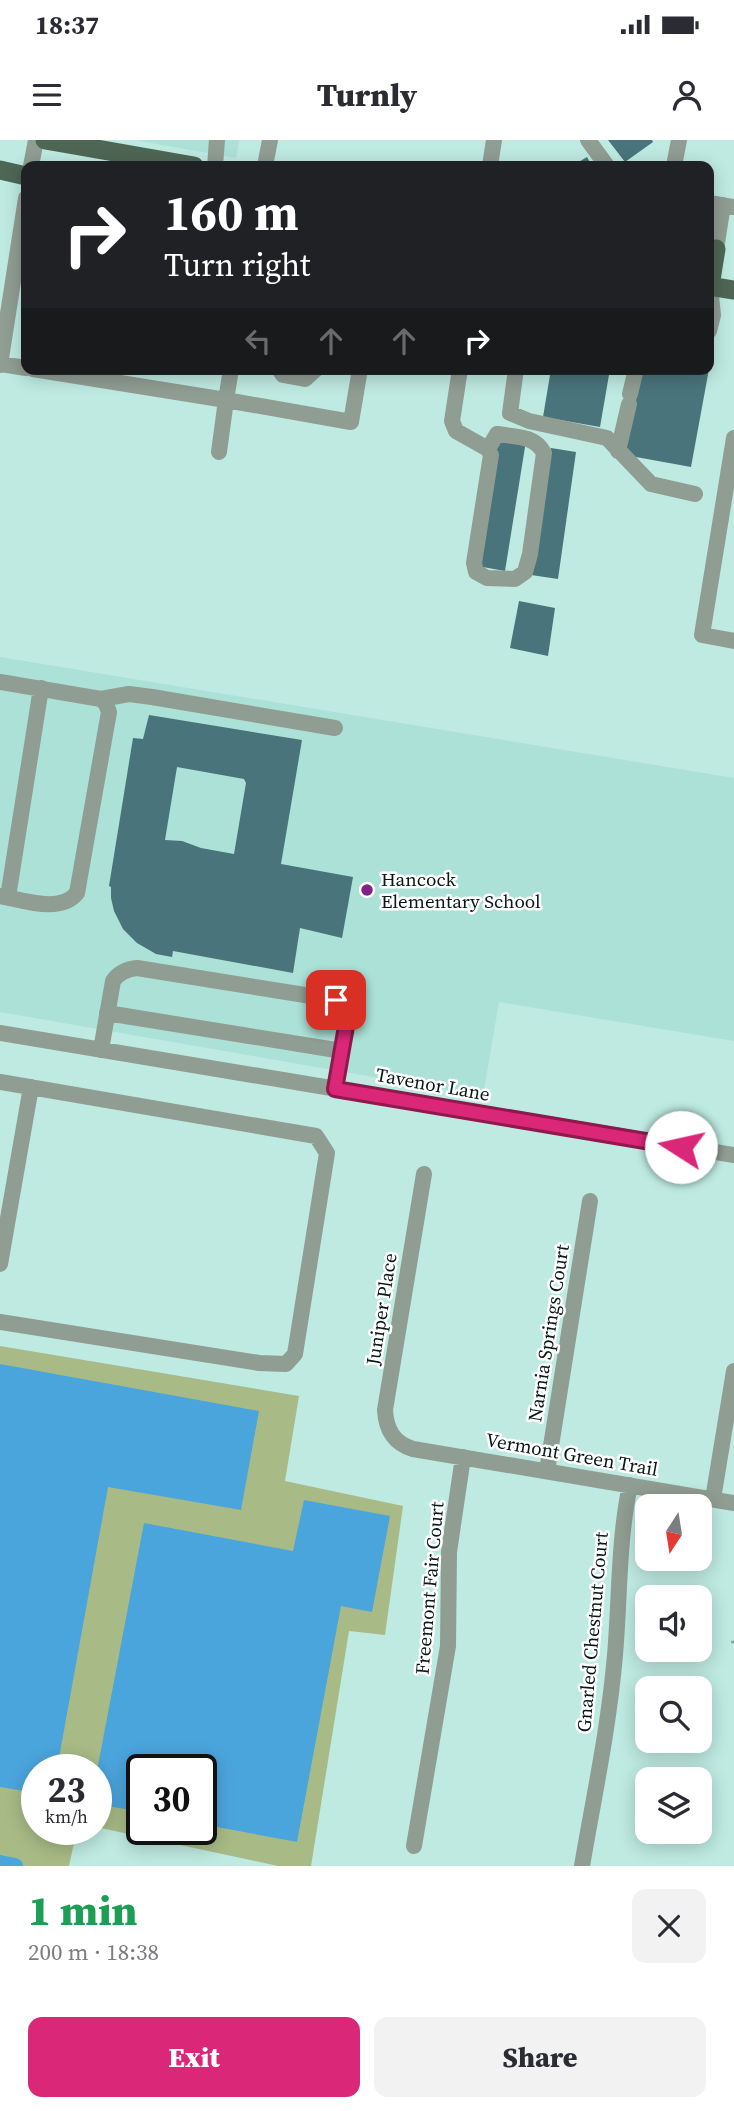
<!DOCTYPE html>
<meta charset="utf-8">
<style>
:root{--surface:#fff;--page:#f2f2f3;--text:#2b2b33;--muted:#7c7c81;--accent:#db2777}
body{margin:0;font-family:"Source Serif 4",serif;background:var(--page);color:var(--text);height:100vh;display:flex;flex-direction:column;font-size:26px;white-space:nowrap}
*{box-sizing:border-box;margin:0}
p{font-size:23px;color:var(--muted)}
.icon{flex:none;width:38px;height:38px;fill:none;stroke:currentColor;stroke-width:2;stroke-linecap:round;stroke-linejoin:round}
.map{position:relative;height:1726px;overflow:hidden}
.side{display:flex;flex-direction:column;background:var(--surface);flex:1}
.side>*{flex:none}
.top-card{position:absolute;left:21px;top:21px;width:693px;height:214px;border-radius:14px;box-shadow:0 4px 18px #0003;background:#202124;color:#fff;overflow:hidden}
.needle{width:46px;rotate:192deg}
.fabs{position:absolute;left:635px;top:1354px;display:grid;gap:14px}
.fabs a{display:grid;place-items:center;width:77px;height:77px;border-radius:14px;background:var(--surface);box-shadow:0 4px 18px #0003;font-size:35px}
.speed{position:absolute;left:21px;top:1614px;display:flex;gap:14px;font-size:35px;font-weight:700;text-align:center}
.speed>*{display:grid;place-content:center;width:91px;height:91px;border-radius:50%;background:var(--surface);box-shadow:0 4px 18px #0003;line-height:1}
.speed small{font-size:18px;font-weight:400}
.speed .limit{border:4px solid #111;border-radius:10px;background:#fff;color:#111}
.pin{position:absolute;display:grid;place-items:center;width:60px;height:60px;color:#fff;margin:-30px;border-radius:14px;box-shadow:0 4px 10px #0006}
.me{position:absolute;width:77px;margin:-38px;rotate:280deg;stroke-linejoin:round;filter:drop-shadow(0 0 5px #0008)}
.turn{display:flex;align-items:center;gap:24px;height:147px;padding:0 28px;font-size:32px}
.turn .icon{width:91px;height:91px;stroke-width:2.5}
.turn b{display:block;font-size:49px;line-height:60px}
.lanes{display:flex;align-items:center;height:66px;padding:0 28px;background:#0003;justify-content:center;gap:35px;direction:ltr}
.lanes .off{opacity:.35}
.round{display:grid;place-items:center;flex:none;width:74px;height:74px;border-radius:14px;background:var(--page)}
.headline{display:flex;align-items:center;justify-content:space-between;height:119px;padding:0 28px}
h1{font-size:42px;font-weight:800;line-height:52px;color:#1e9e55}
.action{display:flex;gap:14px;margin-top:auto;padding:14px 28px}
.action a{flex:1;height:80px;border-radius:14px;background:var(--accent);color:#fff;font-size:28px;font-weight:800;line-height:80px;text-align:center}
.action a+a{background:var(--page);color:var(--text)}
.status{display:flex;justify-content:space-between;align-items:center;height:49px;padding:0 35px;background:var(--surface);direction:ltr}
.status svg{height:19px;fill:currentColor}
header{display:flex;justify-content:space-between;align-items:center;height:91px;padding:0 28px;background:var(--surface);font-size:32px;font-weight:800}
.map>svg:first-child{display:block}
.built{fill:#abe1d6}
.green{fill:#a8bb86;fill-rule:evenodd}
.water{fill:#4ba5dd}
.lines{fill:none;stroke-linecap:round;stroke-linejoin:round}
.canal{stroke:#4ba5dd;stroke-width:16}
.building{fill:#4a747b;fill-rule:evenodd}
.path{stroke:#85a8a1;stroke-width:2.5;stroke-dasharray:7 3.5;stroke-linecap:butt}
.minor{stroke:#909d93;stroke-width:16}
.major{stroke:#4e6654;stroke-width:19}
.route-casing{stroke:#8e194d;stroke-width:18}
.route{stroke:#db2777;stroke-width:12}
.poi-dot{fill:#842089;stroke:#fff;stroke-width:2.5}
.labels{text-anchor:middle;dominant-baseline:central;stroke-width:5;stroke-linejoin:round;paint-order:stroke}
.poi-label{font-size:19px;fill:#081916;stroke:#fff;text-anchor:start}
.street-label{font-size:19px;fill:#081916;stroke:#fff}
</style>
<div class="status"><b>18:37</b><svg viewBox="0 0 49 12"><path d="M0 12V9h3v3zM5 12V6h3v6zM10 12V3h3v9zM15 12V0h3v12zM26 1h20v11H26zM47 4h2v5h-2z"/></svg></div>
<header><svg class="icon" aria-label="menu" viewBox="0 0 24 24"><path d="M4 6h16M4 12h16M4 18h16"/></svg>Turnly<svg class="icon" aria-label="person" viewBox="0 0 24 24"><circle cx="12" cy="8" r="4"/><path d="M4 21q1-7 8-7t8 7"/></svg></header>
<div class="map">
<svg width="734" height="1726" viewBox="0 0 734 1726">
<rect width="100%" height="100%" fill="#beeae1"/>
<path class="built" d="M 134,0 L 239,0 L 236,18 Z
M 0,517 L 734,638 L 734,901 L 499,862 L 483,956 L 0,872 Z"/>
<path class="green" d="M 0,1206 L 299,1256 L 285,1341 L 403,1366 L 385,1495 L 349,1491 L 311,1726 L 278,1726 L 96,1687 L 96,1629 L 37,1629 L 37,1689 L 77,1689 L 69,1726 L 0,1726 ZM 142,1629 L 201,1629 L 201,1689 L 142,1689 Z"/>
<path class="water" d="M 0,1224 L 259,1271 L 241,1370 L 108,1347 L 57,1629 L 37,1629 L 37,1653 L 0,1647 Z
M 304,1360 L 390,1376 L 372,1472 L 341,1466 L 297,1702 L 201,1684 L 201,1629 L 142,1629 L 142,1672 L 96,1664 L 96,1636 L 144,1383 L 293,1411 Z"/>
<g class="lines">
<path class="canal" d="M 0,1723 L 15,1726"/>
</g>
<path class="building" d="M 608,0 L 652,0 L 653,2 L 625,22 Z
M 587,17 L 592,26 L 572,26 Z
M 551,229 L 610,229 L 600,287 L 543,277 Z
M 642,229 L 709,229 L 691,327 L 625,315 Z
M 498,297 L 526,301 L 505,431 L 477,426 Z
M 551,308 L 576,312 L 558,439 L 531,435 Z
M 519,461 L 555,468 L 548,516 L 510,508 Z
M 149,575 L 302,600 L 281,724 L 353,737 L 342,798 L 300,788 L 293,833 L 173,811 L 172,817 L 156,814 L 137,803 L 123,789 L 114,771 L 111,758 L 111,747 L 109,746 L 133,598 L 143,599 ZM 177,627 L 244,639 L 246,643 L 234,714 L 201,708 L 182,701 L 165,700 Z"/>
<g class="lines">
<path class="path" d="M 731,1502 L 734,1502"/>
<path class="minor" d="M 588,0 L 607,26
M 31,26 L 36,0
M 215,26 L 217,0
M 265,26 L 270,0
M 490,26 L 494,0
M 674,26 L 679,0
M 709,63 L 734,67
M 716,109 L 723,65
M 709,191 L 713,175 L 710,146
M 0,224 L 26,228
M 0,225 L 26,58
M 33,229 L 226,260 L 231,229
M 279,229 L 283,235 L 305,239 L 316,229
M 460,229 L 452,281 L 456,291 L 488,309 L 491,315 L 474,423 L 476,432 L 487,438 L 515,439 L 525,432 L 530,414 L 544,313 C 534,295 516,297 497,294 L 488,309
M 516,229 L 510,273 L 529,281 L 607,298 L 651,344 L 695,354
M 630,254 L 636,229
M 734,298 L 702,495 L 734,501
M 618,311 L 629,264
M 219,312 L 226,260 L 351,282 L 360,229
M 0,542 L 101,559 L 106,564 L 109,572 L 77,753 C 60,774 23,760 0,756
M 101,559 L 129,554 L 152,557 L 335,588
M 8,757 L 41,548
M 107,873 L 342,911
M 0,893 L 734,1015
M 101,910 L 113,841 C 119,832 127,829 137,828 L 336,860 L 344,864 L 348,875 L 335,949
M 0,942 L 316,996 L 327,1013 L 295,1214 L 286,1224 L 259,1223 L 0,1182
M 424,1034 L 385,1270 C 386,1290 394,1303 413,1309 L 734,1363
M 0,1124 L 31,947
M 547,1331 L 590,1061
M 713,1359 L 734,1231
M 414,1706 L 448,1506 L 449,1412 L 463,1317
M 582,1726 C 594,1656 609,1586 615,1515 C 620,1458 618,1402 630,1345"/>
<path class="major" d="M 45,0 L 194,26
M 0,30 L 26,36
M 709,146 L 734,150
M 710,146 L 716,109"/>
</g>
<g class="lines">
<g class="route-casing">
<path id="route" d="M 336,860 L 344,864 L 348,875 L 335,949 L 681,1007"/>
</g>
<use href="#route" class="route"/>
</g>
<circle class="poi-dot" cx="367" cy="750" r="7"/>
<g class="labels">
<g class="poi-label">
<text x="381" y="739">Hancock<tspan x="381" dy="22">Elementary School</tspan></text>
</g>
<g class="street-label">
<text transform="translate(433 944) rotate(10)">Tavenor Lane</text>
<text transform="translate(381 1169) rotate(-81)">Juniper Place</text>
<text transform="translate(548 1193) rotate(-81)">Narnia Springs Court</text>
<text transform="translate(572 1314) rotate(10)">Vermont Green Trail</text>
<text transform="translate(429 1448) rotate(-85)">Freemont Fair Court</text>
<text transform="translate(592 1492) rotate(-85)">Gnarled Chestnut Court</text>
</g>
</g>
</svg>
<div class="fabs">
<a><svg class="needle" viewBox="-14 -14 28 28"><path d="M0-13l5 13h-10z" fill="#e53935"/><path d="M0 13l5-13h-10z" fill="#7c7c81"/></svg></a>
<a><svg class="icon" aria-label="sound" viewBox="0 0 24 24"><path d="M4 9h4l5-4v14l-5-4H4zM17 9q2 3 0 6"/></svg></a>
<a><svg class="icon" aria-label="search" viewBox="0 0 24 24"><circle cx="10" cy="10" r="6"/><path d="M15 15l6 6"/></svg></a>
<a><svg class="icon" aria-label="layers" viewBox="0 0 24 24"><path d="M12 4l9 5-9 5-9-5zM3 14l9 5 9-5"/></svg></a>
</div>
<div class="speed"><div>23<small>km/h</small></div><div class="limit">30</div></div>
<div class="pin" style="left:336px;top:860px;background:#d93025"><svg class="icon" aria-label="arrive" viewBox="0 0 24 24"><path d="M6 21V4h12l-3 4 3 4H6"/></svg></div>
<svg class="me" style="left:681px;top:1007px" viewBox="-20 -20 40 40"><circle r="19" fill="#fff"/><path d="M0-13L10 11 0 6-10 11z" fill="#db2777"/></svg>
<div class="top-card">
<div class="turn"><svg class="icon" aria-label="right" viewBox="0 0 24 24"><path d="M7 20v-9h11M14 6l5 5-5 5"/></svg><div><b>160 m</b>Turn right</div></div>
<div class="lanes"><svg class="icon off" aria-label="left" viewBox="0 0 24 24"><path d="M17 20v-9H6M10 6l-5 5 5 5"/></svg><svg class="icon off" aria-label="ahead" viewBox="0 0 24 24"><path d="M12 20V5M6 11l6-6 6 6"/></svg><svg class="icon off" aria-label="ahead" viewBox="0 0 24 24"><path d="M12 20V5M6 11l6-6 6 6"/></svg><svg class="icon" aria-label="right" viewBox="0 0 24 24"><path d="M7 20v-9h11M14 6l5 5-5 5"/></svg></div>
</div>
</div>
<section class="side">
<div class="headline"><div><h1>1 min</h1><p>200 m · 18:38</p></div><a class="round"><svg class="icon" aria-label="close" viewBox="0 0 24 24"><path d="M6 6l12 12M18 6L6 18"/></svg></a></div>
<div class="action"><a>Exit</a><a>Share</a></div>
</section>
